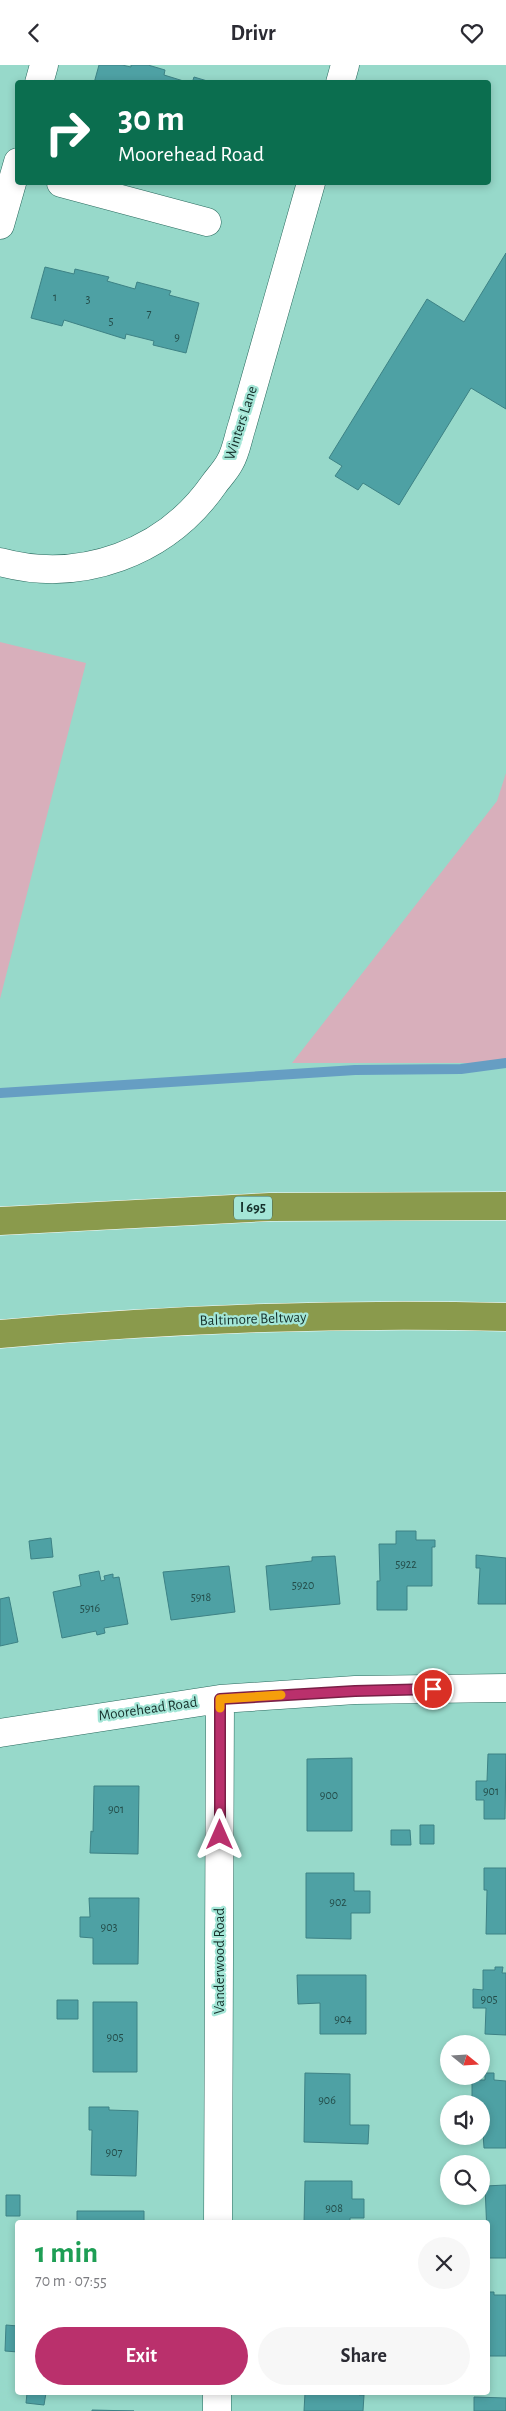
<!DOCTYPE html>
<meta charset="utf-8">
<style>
:root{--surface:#fff;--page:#f7f7f7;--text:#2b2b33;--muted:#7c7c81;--accent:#ba306c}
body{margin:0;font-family:"Alegreya Sans",sans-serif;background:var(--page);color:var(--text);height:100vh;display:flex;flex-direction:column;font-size:19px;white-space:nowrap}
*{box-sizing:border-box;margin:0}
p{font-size:16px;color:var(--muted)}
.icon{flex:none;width:28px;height:28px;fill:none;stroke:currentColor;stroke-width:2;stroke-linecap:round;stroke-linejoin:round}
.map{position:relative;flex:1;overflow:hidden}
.side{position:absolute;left:15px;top:2155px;width:475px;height:175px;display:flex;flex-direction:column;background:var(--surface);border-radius:5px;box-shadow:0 2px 8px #0003}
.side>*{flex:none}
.top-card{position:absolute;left:15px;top:15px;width:476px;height:105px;border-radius:5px;box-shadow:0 2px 8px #0003;background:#0b6e4f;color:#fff;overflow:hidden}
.needle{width:32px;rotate:108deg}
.fabs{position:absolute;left:440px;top:1970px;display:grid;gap:10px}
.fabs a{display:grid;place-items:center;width:50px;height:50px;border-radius:50%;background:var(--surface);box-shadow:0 2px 8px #0003;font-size:25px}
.pin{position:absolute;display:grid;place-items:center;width:42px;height:42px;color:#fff;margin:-21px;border:2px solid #fff;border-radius:50%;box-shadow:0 1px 5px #0007}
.me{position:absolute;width:55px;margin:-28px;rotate:0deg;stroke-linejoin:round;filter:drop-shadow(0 0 4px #0008)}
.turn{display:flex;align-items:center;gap:18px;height:105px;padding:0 20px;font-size:22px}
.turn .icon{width:65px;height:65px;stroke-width:2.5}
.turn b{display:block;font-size:35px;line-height:42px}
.round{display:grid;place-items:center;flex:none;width:52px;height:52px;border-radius:26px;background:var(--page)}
.overview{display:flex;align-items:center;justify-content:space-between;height:85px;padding:0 20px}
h1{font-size:30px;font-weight:700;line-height:38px;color:#1e9e55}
.button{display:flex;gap:10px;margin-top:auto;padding:10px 20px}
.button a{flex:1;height:58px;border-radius:30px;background:var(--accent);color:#fff;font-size:20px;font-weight:700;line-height:58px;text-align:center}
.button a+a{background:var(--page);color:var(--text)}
header{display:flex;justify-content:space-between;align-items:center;height:65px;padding:0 20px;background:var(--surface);font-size:22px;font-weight:700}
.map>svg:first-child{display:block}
.green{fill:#d8afbb}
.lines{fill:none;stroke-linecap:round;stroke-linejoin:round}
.stream{stroke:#669ec3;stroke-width:10}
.building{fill:#4ea1a4;stroke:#3d8285}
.minor-casing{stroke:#296a5e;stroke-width:29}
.motorway-casing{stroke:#fff;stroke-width:29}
.minor{stroke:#fff;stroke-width:28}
.motorway{stroke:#8a9a4c;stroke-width:28}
.route-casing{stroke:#791f46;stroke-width:12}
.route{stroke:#ba306c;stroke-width:9}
.slow{stroke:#f59e0b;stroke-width:9}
.labels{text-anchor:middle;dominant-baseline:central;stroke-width:4.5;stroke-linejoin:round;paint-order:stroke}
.number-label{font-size:12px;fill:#234c49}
.shield{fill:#a4e6d7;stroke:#40675f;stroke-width:1}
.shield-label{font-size:14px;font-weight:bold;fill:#15302b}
.street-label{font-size:15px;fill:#15302b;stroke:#a4e6d7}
</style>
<header><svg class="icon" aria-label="back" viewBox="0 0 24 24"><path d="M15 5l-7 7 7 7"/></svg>Drivr<svg class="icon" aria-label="heart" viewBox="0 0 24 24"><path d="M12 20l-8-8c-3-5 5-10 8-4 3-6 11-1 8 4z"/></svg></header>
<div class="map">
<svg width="506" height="2346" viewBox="0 0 506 2346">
<rect width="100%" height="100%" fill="#97d9ca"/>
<path class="green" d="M 0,577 L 86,598 L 0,934 Z
M 506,708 L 506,998 L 292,998 L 497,736 Z"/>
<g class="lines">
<path class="stream" d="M 0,1028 L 355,1005 L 461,1004 L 506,998"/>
</g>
<path class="building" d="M 99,0 L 122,0 L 131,2 L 131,0 L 148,0 L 165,5 L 164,10 L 190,18 L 94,18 Z
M 194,12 L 214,18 L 192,18 Z
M 506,188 L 506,344 L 471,323 L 399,440 L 363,418 L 358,425 L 335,411 L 342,401 L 329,393 L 427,234 L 464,257 Z
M 45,202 L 74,209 L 75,204 L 109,212 L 107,216 L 135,224 L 137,217 L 171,226 L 169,230 L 199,238 L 186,288 L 153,280 L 154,276 L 126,269 L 125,274 L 64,255 L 62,261 L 31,253 Z
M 396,1466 L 416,1466 L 416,1475 L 435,1475 L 435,1482 L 432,1482 L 432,1521 L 407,1521 L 407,1545 L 377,1545 L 377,1516 L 380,1516 L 379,1479 L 396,1479 Z
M 51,1473 L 53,1492 L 31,1494 L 29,1476 Z
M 476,1490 L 506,1493 L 506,1539 L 478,1539 L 480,1503 L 476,1503 Z
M 335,1491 L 340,1539 L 270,1545 L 266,1501 L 312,1496 L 312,1492 Z
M 229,1501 L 235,1547 L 171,1555 L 163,1507 Z
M 99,1506 L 101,1516 L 105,1515 L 104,1511 L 113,1509 L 113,1513 L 119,1512 L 128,1559 L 104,1563 L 105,1568 L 97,1570 L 96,1566 L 62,1573 L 53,1527 L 81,1521 L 79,1510 Z
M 9,1532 L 18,1577 L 0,1581 L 0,1534 Z
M 488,1689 L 506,1689 L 505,1754 L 484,1754 L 484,1735 L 476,1735 L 476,1716 L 487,1716 Z
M 352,1693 L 352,1766 L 307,1766 L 307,1694 Z
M 94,1721 L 139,1721 L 138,1789 L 90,1788 L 91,1766 L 93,1767 Z
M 420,1760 L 434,1760 L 434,1779 L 420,1779 Z
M 391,1765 L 410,1765 L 411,1780 L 391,1780 Z
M 484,1803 L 506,1803 L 506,1869 L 486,1869 L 487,1825 L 484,1825 Z
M 306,1808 L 354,1808 L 354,1826 L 370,1826 L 370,1848 L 351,1848 L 351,1874 L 306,1873 Z
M 89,1833 L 139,1833 L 138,1899 L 93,1899 L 93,1873 L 80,1872 L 80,1852 L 90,1852 Z
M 495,1902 L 503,1902 L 502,1908 L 506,1908 L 506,1970 L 485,1969 L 486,1943 L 473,1943 L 473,1924 L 483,1925 L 483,1905 L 495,1905 Z
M 297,1910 L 366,1910 L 366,1969 L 320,1969 L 320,1938 L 298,1939 Z
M 57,1935 L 78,1935 L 78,1954 L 57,1954 Z
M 93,1937 L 137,1937 L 137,2007 L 93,2007 Z
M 305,2008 L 350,2009 L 350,2060 L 369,2060 L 368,2079 L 304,2077 Z
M 485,2008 L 494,2008 L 494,2015 L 506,2016 L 506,2083 L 484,2083 L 481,2039 L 472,2039 L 472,2015 L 485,2015 Z
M 89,2042 L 109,2042 L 109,2045 L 138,2046 L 136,2111 L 91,2110 L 92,2065 L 89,2065 Z
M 305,2116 L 352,2116 L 352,2134 L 364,2134 L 364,2153 L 350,2153 L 350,2158 L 304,2158 Z
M 506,2120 L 506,2193 L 488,2193 L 485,2121 Z
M 6,2130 L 20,2130 L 20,2151 L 6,2151 Z
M 77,2146 L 144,2146 L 144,2158 L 77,2158 Z
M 488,2227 L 494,2227 L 494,2230 L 506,2230 L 506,2291 L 488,2291 Z
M 6,2260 L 18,2261 L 18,2287 L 5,2286 Z
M 27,2328 L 46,2328 L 44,2340 L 26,2338 Z
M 305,2328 L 359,2328 L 359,2330 L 364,2330 L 363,2346 L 304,2346 Z
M 474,2332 L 506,2333 L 506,2346 L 474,2346 Z
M 92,2345 L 134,2346 L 92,2346 Z"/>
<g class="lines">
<g class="minor-casing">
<path id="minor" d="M 39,18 L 44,0
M 340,18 L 345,0
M 61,118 L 207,157
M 0,160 L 18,97
M 0,497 C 81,519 166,488 214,419 C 219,412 226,405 230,397 C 236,387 238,373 242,361 L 311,118
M 0,1668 L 220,1634 L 355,1625 L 506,1623
M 218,2158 L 220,1634
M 217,2346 L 217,2328"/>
</g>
<g class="motorway-casing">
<path id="motorway" d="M 0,1156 L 270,1142 L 506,1141
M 0,1269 C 168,1254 337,1248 506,1252"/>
</g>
<use href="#minor" class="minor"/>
<use href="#motorway" class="motorway"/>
</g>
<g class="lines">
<g class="route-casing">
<path id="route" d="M 220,1770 L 220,1634 L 355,1626 L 433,1624"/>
</g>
<use href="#route" class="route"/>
<path class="slow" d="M 220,1643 L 220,1634 L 281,1630"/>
</g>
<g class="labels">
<g class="number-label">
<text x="55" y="232">1</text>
<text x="88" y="234">3</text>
<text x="149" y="248">7</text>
<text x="111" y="256">5</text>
<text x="177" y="272">9</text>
<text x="406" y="1499">5922</text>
<text x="303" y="1520">5920</text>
<text x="201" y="1532">5918</text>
<text x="90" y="1543">5916</text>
<text x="491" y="1726">901</text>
<text x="329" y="1730">900</text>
<text x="116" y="1744">901</text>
<text x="338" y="1837">902</text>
<text x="109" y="1862">903</text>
<text x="489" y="1934">905</text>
<text x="343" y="1954">904</text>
<text x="115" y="1972">905</text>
<text x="327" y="2035">906</text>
<text x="114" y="2087">907</text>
<text x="334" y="2143">908</text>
</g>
<rect class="shield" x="234" y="1131.5" width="38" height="23" rx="4"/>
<g class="shield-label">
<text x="253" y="1143">I 695</text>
</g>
<g class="street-label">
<text transform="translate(241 358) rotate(-72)">Winters Lane</text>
<text transform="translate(253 1254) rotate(-2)">Baltimore Beltway</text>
<text transform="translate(148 1644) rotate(-8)">Moorehead Road</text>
<text transform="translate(219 1896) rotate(-90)">Vanderwood Road</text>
</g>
</g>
</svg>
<div class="fabs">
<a><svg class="needle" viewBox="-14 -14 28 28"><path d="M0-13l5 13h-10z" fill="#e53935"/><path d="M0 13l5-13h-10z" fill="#7c7c81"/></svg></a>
<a><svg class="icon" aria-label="sound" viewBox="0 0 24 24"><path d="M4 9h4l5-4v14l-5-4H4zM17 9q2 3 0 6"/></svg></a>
<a><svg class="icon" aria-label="search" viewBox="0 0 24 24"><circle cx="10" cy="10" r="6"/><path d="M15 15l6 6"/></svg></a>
</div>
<div class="pin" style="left:433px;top:1624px;background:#d93025"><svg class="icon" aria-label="arrive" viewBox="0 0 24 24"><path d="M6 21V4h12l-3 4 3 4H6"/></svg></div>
<svg class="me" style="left:220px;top:1770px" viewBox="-20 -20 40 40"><path d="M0-17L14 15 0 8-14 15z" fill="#ba306c" stroke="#fff" stroke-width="4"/></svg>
<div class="top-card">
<div class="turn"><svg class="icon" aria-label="right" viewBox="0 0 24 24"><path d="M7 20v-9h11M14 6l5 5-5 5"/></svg><div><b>30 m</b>Moorehead Road</div></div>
</div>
<section class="side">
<div class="overview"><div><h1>1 min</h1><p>70 m · 07:55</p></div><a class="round"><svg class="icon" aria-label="close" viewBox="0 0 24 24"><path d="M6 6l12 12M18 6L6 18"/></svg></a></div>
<div class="button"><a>Exit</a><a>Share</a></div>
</section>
</div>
